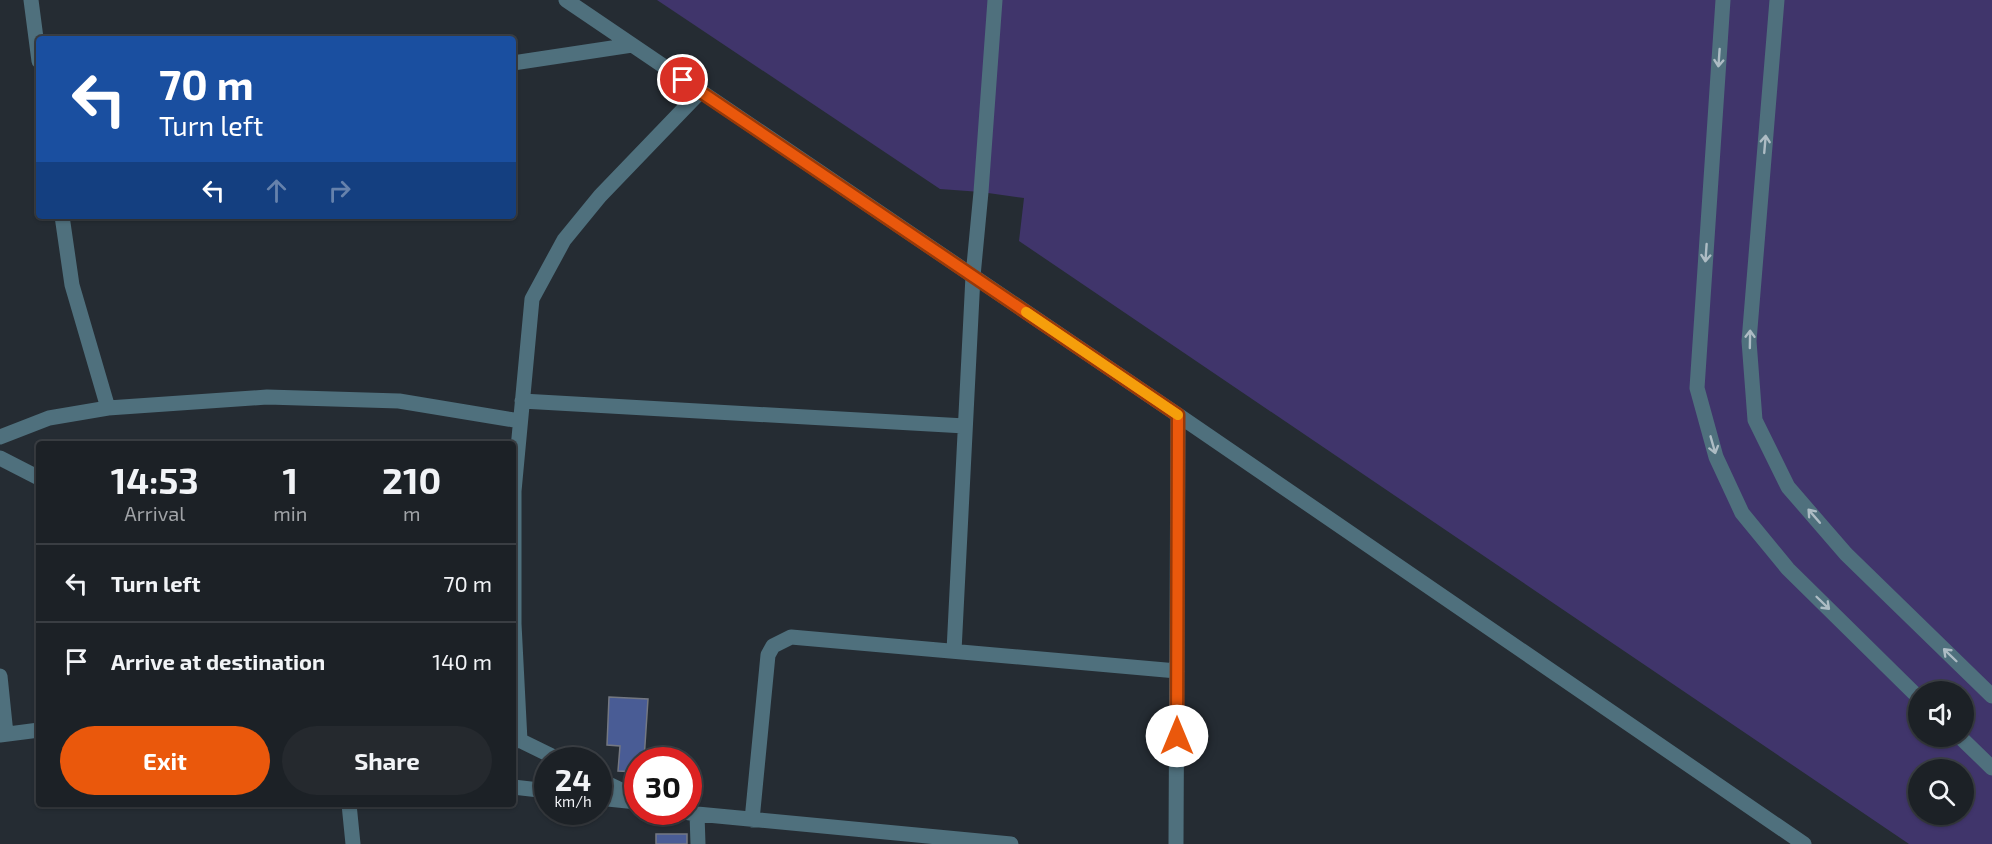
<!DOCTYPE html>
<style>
:root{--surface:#1c2126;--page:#25292e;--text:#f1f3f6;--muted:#a0a3a7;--line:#3a3e43;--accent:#ea580c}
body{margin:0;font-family:"Exo 2",sans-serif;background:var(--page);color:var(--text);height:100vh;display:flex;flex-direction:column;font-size:22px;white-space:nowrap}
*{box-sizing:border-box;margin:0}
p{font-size:20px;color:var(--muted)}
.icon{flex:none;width:33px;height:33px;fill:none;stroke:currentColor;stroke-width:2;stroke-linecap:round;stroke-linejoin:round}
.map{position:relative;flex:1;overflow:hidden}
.side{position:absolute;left:36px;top:441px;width:480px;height:366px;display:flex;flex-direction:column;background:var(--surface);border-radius:6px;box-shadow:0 2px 4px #0004,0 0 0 2px var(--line)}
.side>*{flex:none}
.banner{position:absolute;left:36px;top:36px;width:480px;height:183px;border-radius:6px;box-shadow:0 2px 4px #0004,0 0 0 2px var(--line);background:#1a4fa0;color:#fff;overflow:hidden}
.tools{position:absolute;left:1908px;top:681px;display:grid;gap:12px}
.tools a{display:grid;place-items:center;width:66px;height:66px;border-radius:50%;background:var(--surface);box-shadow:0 2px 4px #0004,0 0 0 2px var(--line);font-size:30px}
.speed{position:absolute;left:534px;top:747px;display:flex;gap:12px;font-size:30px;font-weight:700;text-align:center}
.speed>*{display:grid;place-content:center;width:78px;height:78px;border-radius:50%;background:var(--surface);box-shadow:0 2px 4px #0004,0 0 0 2px var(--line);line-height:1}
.speed small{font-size:15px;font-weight:400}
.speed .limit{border:9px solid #d22;background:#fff;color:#111}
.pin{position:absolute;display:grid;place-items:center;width:51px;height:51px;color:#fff;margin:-26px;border:3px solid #fff;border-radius:50%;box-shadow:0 2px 6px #0007}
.me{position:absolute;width:66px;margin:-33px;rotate:0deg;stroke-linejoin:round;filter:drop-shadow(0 0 4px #0008)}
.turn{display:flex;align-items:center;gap:21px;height:126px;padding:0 24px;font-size:27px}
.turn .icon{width:78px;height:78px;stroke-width:2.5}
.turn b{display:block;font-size:42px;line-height:51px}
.lanes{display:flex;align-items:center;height:57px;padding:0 24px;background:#0003;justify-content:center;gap:30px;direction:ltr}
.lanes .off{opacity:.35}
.eta{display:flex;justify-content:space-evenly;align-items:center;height:102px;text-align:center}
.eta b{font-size:36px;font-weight:700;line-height:42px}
.button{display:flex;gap:12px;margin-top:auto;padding:12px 24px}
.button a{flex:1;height:69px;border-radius:36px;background:var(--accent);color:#fff;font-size:24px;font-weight:700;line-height:69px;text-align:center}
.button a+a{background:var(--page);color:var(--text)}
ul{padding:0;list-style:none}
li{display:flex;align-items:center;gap:18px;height:78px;padding:0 24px;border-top:2px solid var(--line)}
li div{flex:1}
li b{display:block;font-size:22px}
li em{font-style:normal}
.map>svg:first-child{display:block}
.green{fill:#40356b;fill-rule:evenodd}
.building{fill:#495c95;stroke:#747882;stroke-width:1.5}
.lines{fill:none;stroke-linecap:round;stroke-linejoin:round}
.lane{stroke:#4f707d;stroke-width:15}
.street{stroke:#4f707d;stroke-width:15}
.oneway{stroke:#adbcc4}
.route-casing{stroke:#983908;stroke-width:15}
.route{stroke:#ea580c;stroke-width:10}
.slow{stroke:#f59e0b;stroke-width:10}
</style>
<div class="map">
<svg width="1992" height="844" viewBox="0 0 1992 844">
<rect width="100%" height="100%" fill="#252c33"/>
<path class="green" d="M 657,0 L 1992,0 L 1992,844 L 1909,844 L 1019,241 L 1024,198 L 981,192 L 940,189 ZM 1918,692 L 1964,692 L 1964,736 L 1918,736 ZM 1918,770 L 1964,770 L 1964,814 L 1918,814 Z"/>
<path class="building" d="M 609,697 L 648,699 L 644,760 L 638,760 L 638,772 L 618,771 L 620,746 L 607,745 Z
M 656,834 L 687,834 L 687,844 L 656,844 Z"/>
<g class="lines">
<path class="lane" d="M 1723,0 L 1697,388 L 1716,457 L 1742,513 L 1788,569 L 1918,697
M 1777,0 L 1749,341 L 1755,420 L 1788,487 L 1846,554 L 1992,696
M 973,276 L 981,192 L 995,0
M 1959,736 L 1992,768"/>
<path class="street" d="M 31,0 L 39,61
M 566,0 L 1178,415 L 1804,844
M 513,63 L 632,45
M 62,216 L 72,285 L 108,408
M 522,401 L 965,426
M 0,437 L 49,418 L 108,408 L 267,397 L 399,401 L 520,421
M 0,458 L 39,478
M 954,651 L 973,276
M 0,676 L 6,734
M 0,735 L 39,730
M 513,737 L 560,760
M 520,741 L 514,624 L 514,491 L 532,299 L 564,240 L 600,196 L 701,91
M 598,779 L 638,798
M 513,787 L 548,791
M 598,798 L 637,802
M 349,804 L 353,844
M 684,812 L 697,814 L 1011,844
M 697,814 L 698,844
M 752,820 L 768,655 L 773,646 L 791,637 L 1177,671
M 1176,844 L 1178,415"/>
</g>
<defs><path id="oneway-shaft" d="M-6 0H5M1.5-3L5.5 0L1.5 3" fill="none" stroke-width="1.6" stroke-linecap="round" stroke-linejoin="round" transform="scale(1.5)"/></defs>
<g class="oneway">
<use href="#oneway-shaft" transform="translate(1719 58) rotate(94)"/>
<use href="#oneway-shaft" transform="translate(1765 144) rotate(-85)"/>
<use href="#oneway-shaft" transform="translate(1706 253) rotate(94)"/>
<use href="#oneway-shaft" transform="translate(1750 339) rotate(-89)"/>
<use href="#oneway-shaft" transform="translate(1713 445) rotate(74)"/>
<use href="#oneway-shaft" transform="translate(1814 516) rotate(-131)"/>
<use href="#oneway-shaft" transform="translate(1823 603) rotate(44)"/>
<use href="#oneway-shaft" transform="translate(1950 655) rotate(-136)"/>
</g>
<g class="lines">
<g class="route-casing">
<path id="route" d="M 683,80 L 1178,415 L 1177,736"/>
</g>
<use href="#route" class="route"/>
<path class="slow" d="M 1026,312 L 1178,415"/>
</g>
</svg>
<div class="tools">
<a><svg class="icon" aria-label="sound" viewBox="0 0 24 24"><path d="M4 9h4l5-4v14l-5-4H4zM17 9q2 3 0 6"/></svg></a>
<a><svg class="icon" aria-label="search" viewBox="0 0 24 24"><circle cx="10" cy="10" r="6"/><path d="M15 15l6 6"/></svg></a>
</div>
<div class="speed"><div>24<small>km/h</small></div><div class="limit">30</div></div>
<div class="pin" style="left:683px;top:80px;background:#d93025"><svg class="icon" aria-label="arrive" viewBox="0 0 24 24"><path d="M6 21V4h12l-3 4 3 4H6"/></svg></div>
<svg class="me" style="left:1177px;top:736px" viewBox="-20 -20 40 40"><circle r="19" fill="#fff"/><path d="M0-13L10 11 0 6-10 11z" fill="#ea580c"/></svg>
<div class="banner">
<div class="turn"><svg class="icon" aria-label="left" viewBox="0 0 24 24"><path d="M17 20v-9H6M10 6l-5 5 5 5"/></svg><div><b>70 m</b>Turn left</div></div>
<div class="lanes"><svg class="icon" aria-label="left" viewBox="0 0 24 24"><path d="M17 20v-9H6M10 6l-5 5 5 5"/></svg><svg class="icon off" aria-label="ahead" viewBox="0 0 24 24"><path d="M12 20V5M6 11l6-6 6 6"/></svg><svg class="icon off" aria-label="right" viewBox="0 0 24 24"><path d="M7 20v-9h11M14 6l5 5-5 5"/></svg></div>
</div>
<section class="side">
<div class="eta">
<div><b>14:53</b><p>Arrival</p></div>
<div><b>1</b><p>min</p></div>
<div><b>210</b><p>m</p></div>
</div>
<ul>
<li><svg class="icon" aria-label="left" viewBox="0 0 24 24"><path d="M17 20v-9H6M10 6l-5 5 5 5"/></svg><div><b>Turn left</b></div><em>70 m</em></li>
<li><svg class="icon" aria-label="arrive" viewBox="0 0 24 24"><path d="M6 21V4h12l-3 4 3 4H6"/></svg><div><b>Arrive at destination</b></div><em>140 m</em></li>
</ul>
<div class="button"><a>Exit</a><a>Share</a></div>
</section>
</div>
